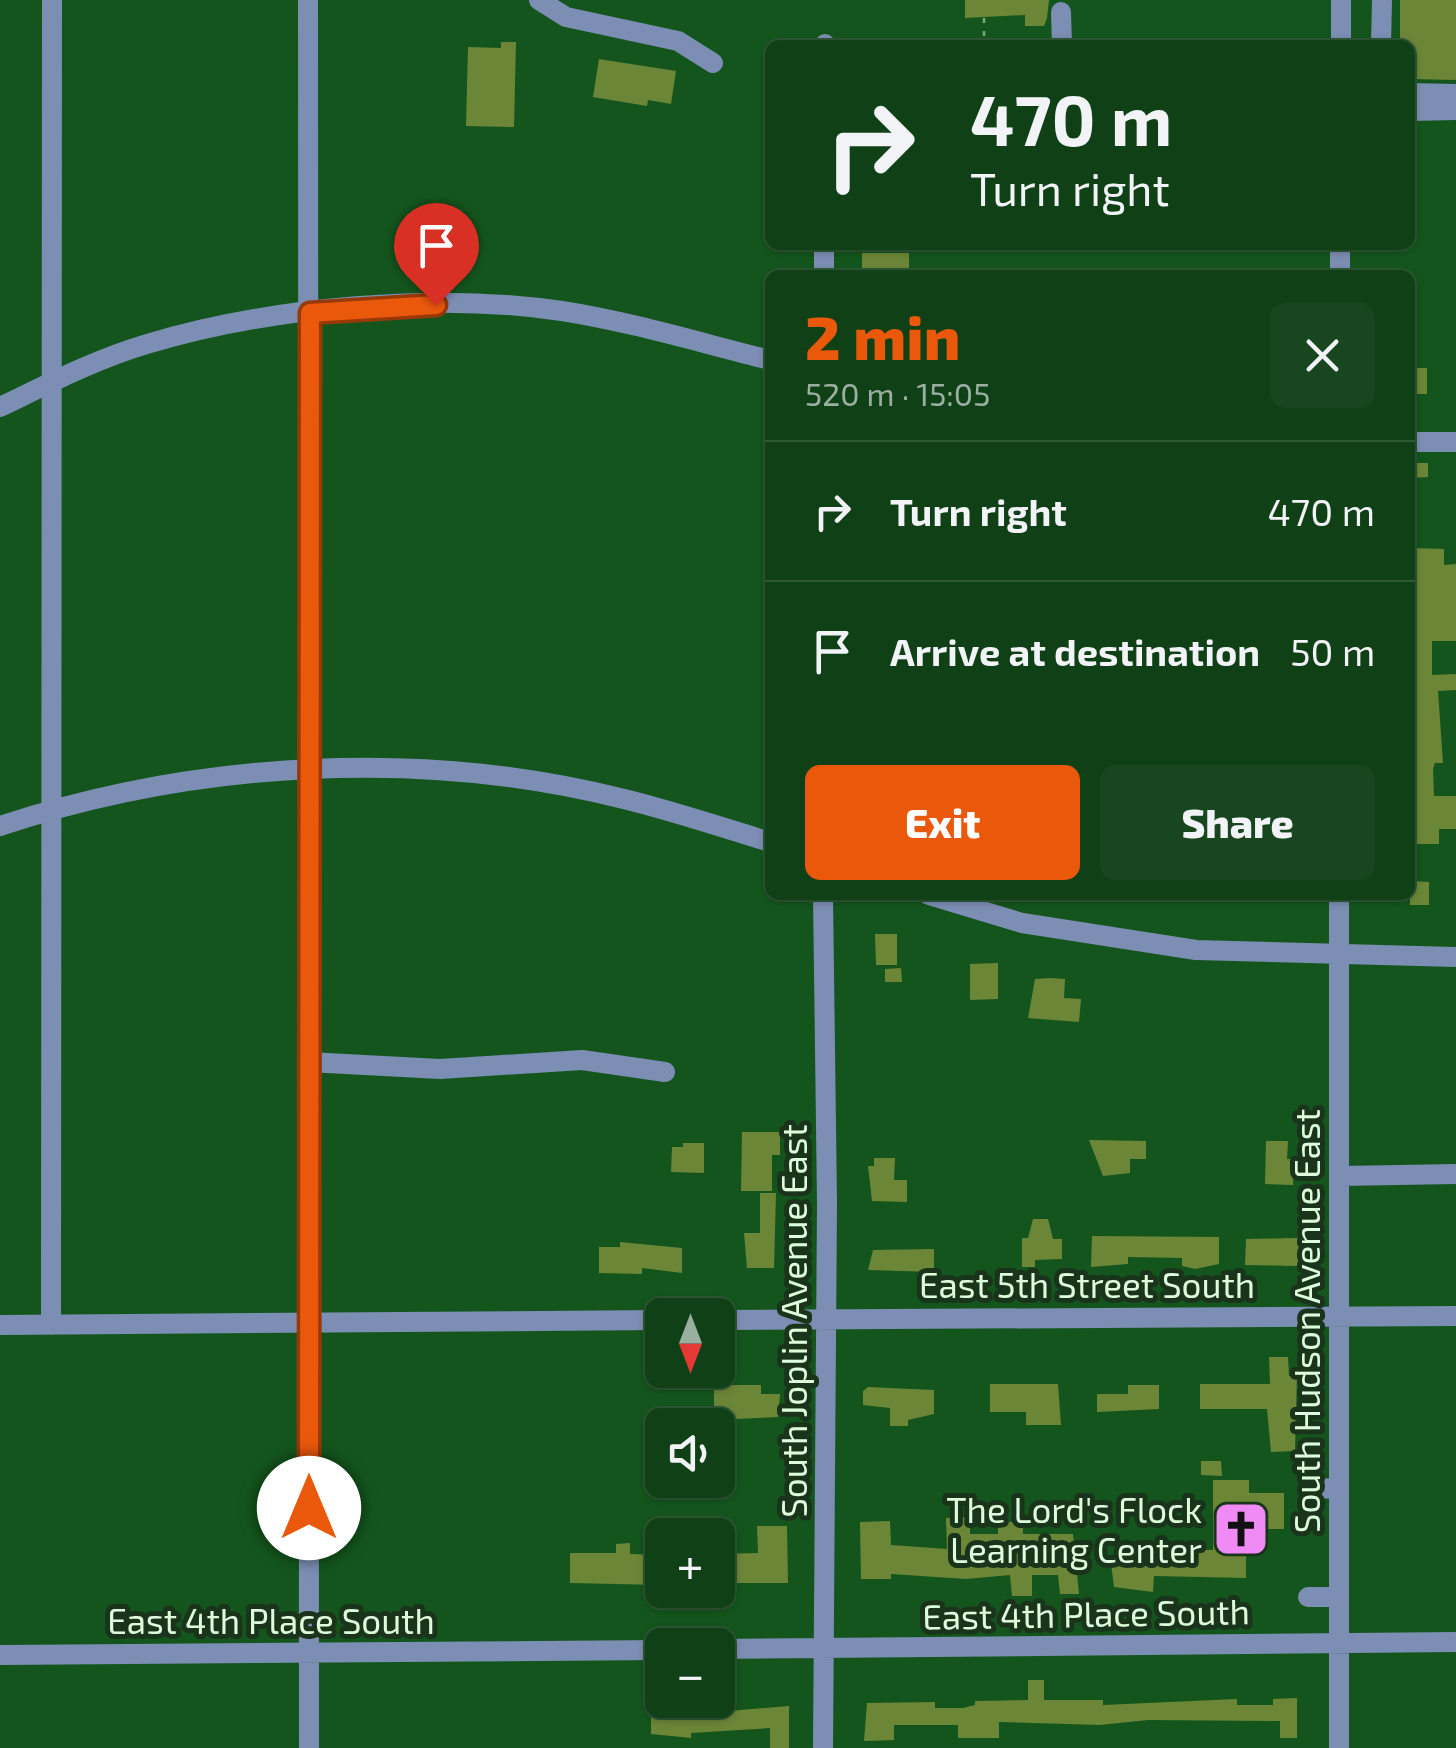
<!DOCTYPE html>
<meta charset="utf-8">
<style>
:root{--surface:#0f4016;--page:#18471f;--text:#f1f3f6;--muted:#9bafa1;--line:#2f5935;--accent:#ea580c}
body{margin:0;font-family:"Exo 2",sans-serif;background:var(--page);color:var(--text);height:100vh;display:flex;flex-direction:column;font-size:38px;white-space:nowrap}
*{box-sizing:border-box;margin:0}
p{font-size:32px;color:var(--muted)}
.icon{flex:none;width:55px;height:55px;fill:none;stroke:currentColor;stroke-width:2;stroke-linecap:round;stroke-linejoin:round}
.map{position:relative;flex:1;overflow:hidden}
.panel{position:absolute;left:765px;top:270px;width:650px;height:630px;display:flex;flex-direction:column;background:var(--surface);border-radius:15px;box-shadow:0 2px 8px #0004,0 0 0 2px var(--line)}
.panel>*{flex:none}
.top-card{position:absolute;left:765px;top:40px;width:650px;height:210px;border-radius:15px;box-shadow:0 2px 8px #0004,0 0 0 2px var(--line);background:#0f4016;color:var(--text);overflow:hidden}
.needle{width:65px;rotate:180deg}
.fabs{position:absolute;left:645px;top:1298px;display:grid;gap:20px}
.fabs a{display:grid;place-items:center;width:90px;height:90px;border-radius:15px;background:var(--surface);box-shadow:0 2px 8px #0004,0 0 0 2px var(--line);font-size:50px}
.pin{position:absolute;display:grid;place-items:center;width:85px;height:85px;color:#fff;margin:-102px -42px;border-radius:50% 50% 50% 0;rotate:-45deg;box-shadow:0 0 10px #0007}
.pin .icon{rotate:45deg}
.me{position:absolute;width:110px;margin:-55px;rotate:0deg;stroke-linejoin:round;filter:drop-shadow(0 0 8px #0008)}
.turn{display:flex;align-items:center;gap:35px;height:210px;padding:0 40px;font-size:45px}
.turn .icon{width:130px;height:130px;stroke-width:2.5}
.turn b{display:block;font-size:70px;line-height:85px}
.round{display:grid;place-items:center;flex:none;width:105px;height:105px;border-radius:15px;background:var(--page)}
.head{display:flex;align-items:center;justify-content:space-between;height:170px;padding:0 40px}
h1{font-size:60px;font-weight:800;line-height:75px;color:var(--accent)}
.cta{display:flex;gap:20px;margin-top:auto;padding:20px 40px}
.cta a{flex:1;height:115px;border-radius:15px;background:var(--accent);color:#fff;font-size:40px;font-weight:800;line-height:115px;text-align:center}
.cta a+a{background:var(--page);color:var(--text)}
ul{padding:0;list-style:none}
li{display:flex;align-items:center;gap:30px;height:140px;padding:0 40px;border-top:2px solid var(--line)}
li div{flex:1}
li b{display:block;font-size:38px}
li em{font-style:normal}
.map>svg:first-child{display:block}
.building{fill:#6c8638}
.lines{fill:none;stroke-linecap:round;stroke-linejoin:round}
.path{stroke:#77a77b;stroke-width:2.5;stroke-dasharray:5 8;stroke-linecap:butt}
.minor{stroke:#7c8eb4;stroke-width:20}
.route-casing{stroke:#983908;stroke-width:25}
.route{stroke:#ea580c;stroke-width:18}
.labels{text-anchor:middle;dominant-baseline:central;stroke-width:10;stroke-linejoin:round;paint-order:stroke}
.street-label{font-size:35px;fill:#dcfcdc;stroke:#1a341b}
.poi-label{font-size:35px;fill:#dcfcdc;stroke:#1a341b;text-anchor:end}
</style>
<div class="map">
<svg width="1456" height="1748" viewBox="0 0 1456 1748">
<rect width="100%" height="100%" fill="#14551d"/>
<path class="building" d="M 965,0 L 1049,0 L 1047,18 L 1044,26 L 1025,26 L 1025,15 L 965,18 Z
M 1400,0 L 1456,0 L 1456,80 L 1410,79 L 1410,45 L 1400,45 Z
M 501,42 L 516,42 L 514,127 L 466,126 L 468,47 L 501,48 Z
M 599,59 L 676,71 L 671,104 L 648,100 L 647,106 L 593,97 Z
M 862,253 L 909,253 L 909,271 L 862,273 Z
M 1410,368 L 1427,368 L 1427,394 L 1410,394 Z
M 1410,463 L 1428,463 L 1428,477 L 1410,478 Z
M 1410,548 L 1444,549 L 1444,565 L 1456,564 L 1456,641 L 1432,641 L 1432,675 L 1456,674 L 1456,690 L 1438,691 L 1443,763 L 1435,763 L 1433,769 L 1434,796 L 1456,796 L 1456,829 L 1439,829 L 1439,844 L 1410,844 Z
M 1410,881 L 1429,882 L 1429,905 L 1410,905 Z
M 875,934 L 897,934 L 897,965 L 876,965 Z
M 998,963 L 998,999 L 970,1000 L 970,964 Z
M 901,968 L 902,982 L 885,982 L 885,969 Z
M 1050,978 L 1065,979 L 1064,998 L 1081,999 L 1079,1022 L 1028,1018 L 1035,979 Z
M 742,1132 L 780,1132 L 780,1155 L 772,1155 L 772,1191 L 741,1191 Z
M 1089,1140 L 1146,1141 L 1146,1159 L 1130,1159 L 1130,1173 L 1103,1176 Z
M 1266,1141 L 1288,1141 L 1287,1159 L 1293,1159 L 1293,1185 L 1265,1184 Z
M 683,1143 L 704,1143 L 704,1173 L 671,1172 L 672,1147 L 683,1147 Z
M 874,1158 L 895,1158 L 894,1180 L 907,1180 L 907,1202 L 872,1201 L 868,1166 L 874,1166 Z
M 760,1193 L 776,1193 L 774,1268 L 747,1268 L 744,1233 L 760,1233 Z
M 1033,1219 L 1048,1219 L 1053,1239 L 1062,1239 L 1062,1259 L 1035,1260 L 1035,1267 L 1022,1267 L 1022,1238 L 1028,1238 Z
M 1092,1236 L 1219,1237 L 1219,1264 L 1195,1269 L 1182,1266 L 1182,1258 L 1128,1257 L 1128,1264 L 1091,1267 Z
M 1300,1238 L 1300,1266 L 1245,1265 L 1246,1239 Z
M 620,1242 L 682,1248 L 682,1273 L 642,1268 L 642,1274 L 599,1273 L 599,1247 L 620,1247 Z
M 934,1249 L 934,1272 L 868,1270 L 873,1250 Z
M 1269,1357 L 1288,1357 L 1289,1376 L 1297,1376 L 1295,1451 L 1271,1452 L 1267,1409 L 1200,1409 L 1200,1384 L 1270,1384 Z
M 990,1384 L 1058,1384 L 1061,1425 L 1026,1425 L 1026,1412 L 990,1412 Z
M 714,1385 L 761,1385 L 761,1394 L 780,1394 L 778,1417 L 714,1420 Z
M 1128,1385 L 1159,1385 L 1159,1409 L 1097,1412 L 1097,1394 L 1128,1394 Z
M 868,1387 L 934,1390 L 934,1414 L 908,1420 L 908,1426 L 890,1426 L 890,1408 L 863,1405 L 863,1391 Z
M 1201,1461 L 1221,1461 L 1222,1476 L 1201,1475 Z
M 1213,1480 L 1249,1480 L 1249,1493 L 1284,1493 L 1284,1529 L 1254,1529 L 1254,1534 L 1246,1534 L 1246,1578 L 1154,1576 L 1153,1592 L 1114,1587 L 1110,1555 L 1171,1557 L 1171,1549 L 1213,1550 Z
M 970,1517 L 970,1534 L 998,1534 L 998,1522 L 1023,1522 L 1023,1534 L 1073,1534 L 1079,1594 L 1060,1594 L 1058,1575 L 1032,1575 L 1032,1596 L 1012,1596 L 1010,1575 L 966,1579 L 891,1574 L 891,1579 L 861,1579 L 860,1522 L 890,1521 L 891,1545 L 947,1549 L 946,1518 Z
M 757,1526 L 787,1526 L 788,1583 L 718,1583 L 718,1554 L 758,1553 Z
M 630,1543 L 630,1554 L 662,1555 L 662,1585 L 570,1583 L 570,1553 L 616,1553 L 616,1544 Z
M 1028,1680 L 1044,1680 L 1044,1700 L 1103,1700 L 1103,1705 L 1237,1699 L 1237,1705 L 1273,1705 L 1273,1699 L 1297,1698 L 1297,1738 L 1280,1738 L 1280,1721 L 1148,1720 L 1100,1725 L 999,1722 L 999,1738 L 958,1738 L 958,1725 L 894,1725 L 894,1740 L 864,1741 L 867,1703 L 935,1702 L 935,1708 L 963,1708 L 975,1705 L 975,1701 L 1028,1700 Z
M 789,1706 L 789,1748 L 770,1748 L 770,1728 L 691,1733 L 691,1738 L 651,1734 L 651,1708 L 729,1707 L 729,1711 Z"/>
<g class="lines">
<path class="path" d="M 984,18 L 984,40"/>
<path class="minor" d="M 308,0 L 309,1748
M 539,0 L 566,17 L 678,41 L 713,63
M 1341,0 L 1341,45
M 1061,12 L 1062,45
M 825,45 L 825,44
M 1381,45 L 1382,0
M 1410,93 L 1456,94
M 1410,111 L 1456,110
M 824,275 L 824,245
M 1340,275 L 1340,245
M 0,407 C 48,384 96,359 147,344 C 271,307 434,292 562,311 C 632,322 701,343 770,360
M 1410,442 L 1456,442
M 0,826 C 197,761 422,748 624,799 C 673,811 721,827 770,842
M 823,895 L 827,1203 L 823,1748
M 929,895 L 1022,923 L 1196,950 L 1456,957
M 1339,895 L 1339,1748
M 308,1062 L 440,1069 L 582,1060 L 665,1072
M 1340,1176 L 1456,1174
M 718,1320 L 1456,1316
M 0,1325 L 662,1320
M 51,1325 L 52,0
M 1309,1489 L 1339,1488
M 1308,1597 L 1338,1597
M 718,1649 L 1456,1642
M 0,1655 L 662,1650"/>
</g>
<g class="lines">
<g class="route-casing">
<path id="route" d="M 309,1508 L 310,313 L 436,305"/>
</g>
<use href="#route" class="route"/>
</g>
<defs>
<g id="church-square" transform="scale(2.875)"><rect x="-9" y="-9" width="18" height="18" rx="4" fill="#f08bf6" stroke="#1a341b"/><path d="M-1.2-6h2.4v3.5h3.3v2.4h-3.3V6h-2.4V-.1h-3.3v-2.4h3.3Z" fill="#111"/></g>
</defs>
<g fill-rule="evenodd">
<use href="#church-square" x="1241" y="1529"/>
</g>
<g class="labels">
<g class="street-label">
<text x="1087" y="1284">East 5th Street South</text>
<text transform="translate(793 1321) rotate(-90)">South Joplin Avenue East</text>
<text transform="translate(1306 1321) rotate(-90)">South Hudson Avenue East</text>
<text transform="translate(1086 1613) rotate(-1)">East 4th Place South</text>
<text x="271" y="1620">East 4th Place South</text>
</g>
<g class="poi-label">
<text x="1202" y="1509">The Lord's Flock<tspan x="1202" dy="40">Learning Center</tspan></text>
</g>
</g>
</svg>
<div class="fabs">
<a><svg class="needle" viewBox="-14 -14 28 28"><path d="M0-13l5 13h-10z" fill="#e53935"/><path d="M0 13l5-13h-10z" fill="#9bafa1"/></svg></a>
<a><svg class="icon" aria-label="sound" viewBox="0 0 24 24"><path d="M4 9h4l5-4v14l-5-4H4zM17 9q2 3 0 6"/></svg></a>
<a>+</a>
<a>−</a>
</div>
<div class="pin" style="left:436px;top:305px;background:#d93025"><svg class="icon" aria-label="arrive" viewBox="0 0 24 24"><path d="M6 21V4h12l-3 4 3 4H6"/></svg></div>
<svg class="me" style="left:309px;top:1508px" viewBox="-20 -20 40 40"><circle r="19" fill="#fff"/><path d="M0-13L10 11 0 6-10 11z" fill="#ea580c"/></svg>
<div class="top-card">
<div class="turn"><svg class="icon" aria-label="right" viewBox="0 0 24 24"><path d="M7 20v-9h11M14 6l5 5-5 5"/></svg><div><b>470 m</b>Turn right</div></div>
</div>
<section class="panel">
<div class="head"><div><h1>2 min</h1><p>520 m · 15:05</p></div><a class="round"><svg class="icon" aria-label="close" viewBox="0 0 24 24"><path d="M6 6l12 12M18 6L6 18"/></svg></a></div>
<ul>
<li><svg class="icon" aria-label="right" viewBox="0 0 24 24"><path d="M7 20v-9h11M14 6l5 5-5 5"/></svg><div><b>Turn right</b></div><em>470 m</em></li>
<li><svg class="icon" aria-label="arrive" viewBox="0 0 24 24"><path d="M6 21V4h12l-3 4 3 4H6"/></svg><div><b>Arrive at destination</b></div><em>50 m</em></li>
</ul>
<div class="cta"><a>Exit</a><a>Share</a></div>
</section>
</div>
